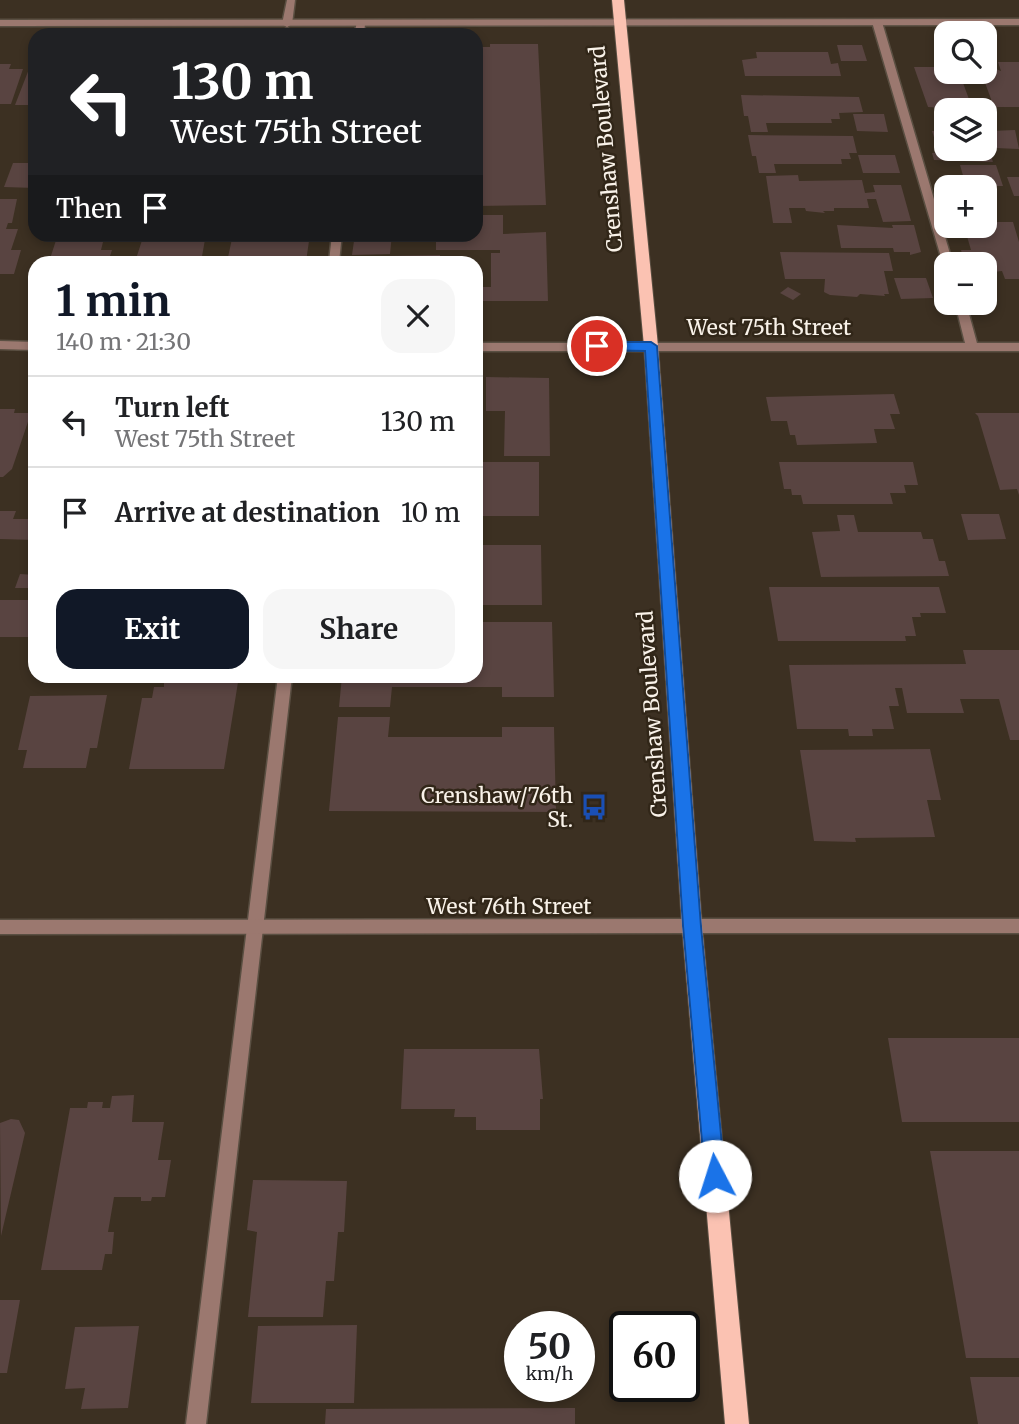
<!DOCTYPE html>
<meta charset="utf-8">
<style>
:root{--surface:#fff;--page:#f6f6f6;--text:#202124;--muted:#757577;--line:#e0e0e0;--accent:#111827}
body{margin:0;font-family:Merriweather,serif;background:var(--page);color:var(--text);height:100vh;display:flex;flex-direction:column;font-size:26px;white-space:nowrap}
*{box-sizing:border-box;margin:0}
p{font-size:23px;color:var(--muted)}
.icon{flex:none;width:38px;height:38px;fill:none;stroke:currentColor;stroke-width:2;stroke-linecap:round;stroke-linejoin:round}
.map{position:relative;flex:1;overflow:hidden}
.side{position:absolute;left:28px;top:256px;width:455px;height:427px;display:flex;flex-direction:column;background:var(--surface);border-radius:21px;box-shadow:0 4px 10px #0003}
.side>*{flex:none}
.hud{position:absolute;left:28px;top:28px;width:455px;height:214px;border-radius:21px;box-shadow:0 4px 10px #0003;background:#202124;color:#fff;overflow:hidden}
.buttons{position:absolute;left:934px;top:21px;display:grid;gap:14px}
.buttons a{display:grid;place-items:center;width:63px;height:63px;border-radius:14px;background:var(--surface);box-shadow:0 4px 10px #0003;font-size:35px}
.speed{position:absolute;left:504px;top:1311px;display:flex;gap:14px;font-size:35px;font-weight:700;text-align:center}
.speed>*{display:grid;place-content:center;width:91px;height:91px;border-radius:50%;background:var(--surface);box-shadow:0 4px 10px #0003;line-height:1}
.speed small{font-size:18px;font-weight:400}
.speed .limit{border:4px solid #111;border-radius:10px;background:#fff;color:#111}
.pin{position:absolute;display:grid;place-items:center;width:60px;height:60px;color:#fff;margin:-30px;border:4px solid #fff;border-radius:50%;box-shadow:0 2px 7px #0007}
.me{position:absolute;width:77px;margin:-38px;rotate:355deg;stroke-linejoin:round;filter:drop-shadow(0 0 5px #0008)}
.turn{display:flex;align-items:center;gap:24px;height:147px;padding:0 28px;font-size:32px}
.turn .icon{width:91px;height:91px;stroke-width:2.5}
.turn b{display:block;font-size:49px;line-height:60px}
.then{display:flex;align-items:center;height:66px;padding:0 28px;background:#0003;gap:14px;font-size:26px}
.round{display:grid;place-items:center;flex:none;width:74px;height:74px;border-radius:21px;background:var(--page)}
.head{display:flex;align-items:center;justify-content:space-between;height:119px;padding:0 28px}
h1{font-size:42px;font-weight:700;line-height:52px;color:var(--accent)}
.action{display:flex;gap:14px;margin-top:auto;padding:14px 28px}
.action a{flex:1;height:80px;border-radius:21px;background:var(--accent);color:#fff;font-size:28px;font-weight:700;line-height:80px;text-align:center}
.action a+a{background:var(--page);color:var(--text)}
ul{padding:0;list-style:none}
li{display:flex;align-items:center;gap:21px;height:91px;padding:0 28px;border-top:2px solid var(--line)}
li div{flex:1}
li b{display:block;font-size:26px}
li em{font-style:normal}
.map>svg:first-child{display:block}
.building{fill:#594441}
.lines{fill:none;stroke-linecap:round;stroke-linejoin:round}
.service-casing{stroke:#5a4f42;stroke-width:3}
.minor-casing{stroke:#5a4f42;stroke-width:3}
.tertiary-casing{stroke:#5a4f42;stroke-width:3}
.primary-casing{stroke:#5a4f42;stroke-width:2}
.service{fill:#9b786f;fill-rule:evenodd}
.minor{fill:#9b786f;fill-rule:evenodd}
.tertiary{fill:#9b786f;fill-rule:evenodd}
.primary{fill:#fbc2b2;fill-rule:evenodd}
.route{fill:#1a73e8;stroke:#114b97;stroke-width:2}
.labels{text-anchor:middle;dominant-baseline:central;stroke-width:5;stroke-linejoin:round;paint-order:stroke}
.street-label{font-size:21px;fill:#f9f2e9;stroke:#312618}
.poi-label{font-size:21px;fill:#f9f2e9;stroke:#312618;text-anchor:end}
</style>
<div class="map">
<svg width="1019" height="1424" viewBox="0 0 1019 1424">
<rect width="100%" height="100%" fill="#3c3022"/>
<path class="building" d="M 490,44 L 538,44 L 546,205 L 476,206 L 476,47 L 490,47 Z
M 837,45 L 862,45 L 867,61 L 841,61 Z
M 756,52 L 828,52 L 831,64 L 838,63 L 841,76 L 745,76 L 742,60 L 757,58 Z
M 935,62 L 947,62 L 947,72 L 959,72 L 973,110 L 928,107 L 914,67 L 937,67 Z
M 998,62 L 1019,62 L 1019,107 L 994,107 L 981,72 L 985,72 L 985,66 L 988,66 L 1001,71 Z
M 0,64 L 11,64 L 9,69 L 23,69 L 11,104 L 0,104 Z
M 29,69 L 35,69 L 35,105 L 15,105 Z
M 741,95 L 859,97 L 863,112 L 839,113 L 840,119 L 831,119 L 832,123 L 766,123 L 768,132 L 751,132 L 748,116 L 744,116 Z
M 853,114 L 884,114 L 888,132 L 857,131 Z
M 1015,130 L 1019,149 L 996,148 L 991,131 Z
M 932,131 L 947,131 L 947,147 L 937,147 Z
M 748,135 L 853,136 L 857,153 L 849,153 L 851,159 L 841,159 L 842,164 L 774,164 L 776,173 L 759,173 L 756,156 L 752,156 Z
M 939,152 L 990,153 L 993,162 L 934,160 L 932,153 Z
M 858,155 L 895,155 L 900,173 L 863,173 Z
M 13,163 L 35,163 L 35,188 L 4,187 Z
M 960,165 L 996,165 L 1003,186 L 966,186 Z
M 798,175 L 799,181 L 862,180 L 865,193 L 875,192 L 873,185 L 901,185 L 911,221 L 883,222 L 876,199 L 867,199 L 869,208 L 834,208 L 834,211 L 823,211 L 825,213 L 806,211 L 805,208 L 789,208 L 792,223 L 773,223 L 766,176 Z
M 1007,177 L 1019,177 L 1019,196 L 1014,196 Z
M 0,199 L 17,199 L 12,223 L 8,223 L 6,229 L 18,229 L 11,250 L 21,250 L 14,274 L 0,274 Z
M 476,215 L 503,215 L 503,234 L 546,232 L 548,301 L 476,301 L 476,287 L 491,287 L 491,253 L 500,253 L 500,250 L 436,250 L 436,234 L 476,234 Z
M 985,222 L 1013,222 L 1019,242 L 1019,279 L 1005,279 L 1002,271 L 985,273 L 985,264 L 965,264 L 961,250 L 971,250 L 964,226 L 985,226 Z
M 837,225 L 893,228 L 892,225 L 914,225 L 921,252 L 910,255 L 910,252 L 894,252 L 893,248 L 841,248 Z
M 58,234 L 105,234 L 101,250 L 112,250 L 108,262 L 49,262 Z
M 144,234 L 206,234 L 201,262 L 135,262 Z
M 233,234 L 310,234 L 306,262 L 227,262 Z
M 355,234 L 392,234 L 390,254 L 352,255 Z
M 780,252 L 889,253 L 893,271 L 884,271 L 889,294 L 884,294 L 885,296 L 860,294 L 857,297 L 830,295 L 824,292 L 825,279 L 785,279 Z
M 440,255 L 440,262 L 387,262 L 387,256 Z
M 894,278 L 926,278 L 933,298 L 901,299 Z
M 788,287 L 801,294 L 793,300 L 780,293 Z
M 486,377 L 549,378 L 550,456 L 504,456 L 505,411 L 486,411 Z
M 894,394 L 900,414 L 890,414 L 895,429 L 874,429 L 877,443 L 797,445 L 795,435 L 790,435 L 787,421 L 771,421 L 766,397 Z
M 0,409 L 15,409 L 14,413 L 31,413 L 12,469 L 3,477 L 0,477 Z
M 975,413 L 1019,413 L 1019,495 L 1017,489 L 1000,490 L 978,416 Z
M 476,462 L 539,462 L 539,516 L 476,516 Z
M 779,462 L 913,462 L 918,485 L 904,485 L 906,493 L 890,493 L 893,504 L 803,504 L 801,495 L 792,495 L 791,489 L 784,489 Z
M 0,511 L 16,511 L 13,519 L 35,519 L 35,540 L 0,539 Z
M 961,514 L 999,514 L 1006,539 L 968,540 Z
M 837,515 L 854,515 L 858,532 L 921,532 L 923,539 L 933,539 L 939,561 L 945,561 L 949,576 L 821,577 L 812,532 L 840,531 Z
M 476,545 L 541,545 L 542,605 L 476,605 Z
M 20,574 L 35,575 L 35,588 L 15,588 Z
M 769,587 L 939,587 L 946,613 L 920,613 L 921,617 L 912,617 L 916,636 L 905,636 L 906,641 L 778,641 Z
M 0,600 L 35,600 L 34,637 L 0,637 Z
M 476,622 L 552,622 L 554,697 L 502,697 L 502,687 L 392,687 L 390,707 L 339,707 L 342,676 L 476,676 Z
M 963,650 L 1019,650 L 1019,740 L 1010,740 L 999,699 L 960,699 L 964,713 L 907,713 L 902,688 L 895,688 L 899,706 L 889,706 L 894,729 L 872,729 L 873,736 L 849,736 L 848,729 L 797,729 L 789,665 L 966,664 Z
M 173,676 L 239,676 L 224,769 L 129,769 L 142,698 L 152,698 L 154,687 L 164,687 L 164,680 L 172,680 Z
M 107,695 L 97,748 L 90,748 L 86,768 L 23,768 L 27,750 L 18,750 L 30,696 Z
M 338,717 L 390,717 L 388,737 L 502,737 L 502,727 L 554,727 L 556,812 L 329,811 Z
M 930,749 L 941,800 L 927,800 L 935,837 L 855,838 L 856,842 L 814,841 L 800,750 Z
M 888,1038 L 1019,1038 L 1019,1122 L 902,1122 Z
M 404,1049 L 539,1049 L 543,1099 L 540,1099 L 540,1130 L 476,1130 L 476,1117 L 454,1117 L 455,1109 L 401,1109 Z
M 134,1095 L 132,1122 L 164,1122 L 158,1160 L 171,1160 L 165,1197 L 152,1197 L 151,1201 L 141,1201 L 141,1197 L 114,1197 L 108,1232 L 114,1232 L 112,1254 L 105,1254 L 102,1270 L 41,1270 L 70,1108 L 87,1108 L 88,1102 L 103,1102 L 102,1108 L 110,1108 L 112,1096 Z
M 11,1119 L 19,1120 L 25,1133 L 1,1236 L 0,1123 Z
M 930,1151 L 1019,1151 L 1019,1358 L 966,1358 Z
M 253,1180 L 347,1181 L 344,1232 L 338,1232 L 334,1281 L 326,1281 L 323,1317 L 248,1317 L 257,1232 L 247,1230 Z
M 0,1300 L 20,1300 L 7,1373 L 0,1373 Z
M 357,1325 L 354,1403 L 251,1403 L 258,1326 Z
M 139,1326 L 128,1408 L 81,1409 L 85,1388 L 65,1389 L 75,1327 Z
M 970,1377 L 1019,1377 L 1019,1424 L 978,1424 Z
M 575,1408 L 575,1424 L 325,1424 L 326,1409 Z"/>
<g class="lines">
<g class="service-casing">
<path id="service" d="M 287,0 L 295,0 L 292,24 L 287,27 L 282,24 Z
M 874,20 L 882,22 L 953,264 L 947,264 L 947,267 L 943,264 L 872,22 Z
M 357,22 L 365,24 L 364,35 L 354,35 Z
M 332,234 L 342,234 L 339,262 L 329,262 Z
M 955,303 L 966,303 L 978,347 L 976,350 L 968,350 L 966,347 Z
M 278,676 L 292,676 L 206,1424 L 186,1424 Z"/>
</g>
<g class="minor-casing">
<path id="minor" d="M 1019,19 L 1019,25 L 0,26 L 0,20 Z
M 0,341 L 35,342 L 35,350 L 0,349 Z
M 476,343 L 1019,343 L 1019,351 L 476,351 Z
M 692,919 L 697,921 L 700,926 L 697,931 L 692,933 L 0,934 L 0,920 Z"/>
</g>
<g class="tertiary-casing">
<path id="tertiary" d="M 692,919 L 1019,919 L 1019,933 L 692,933 L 687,931 L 684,926 L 687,921 Z"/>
</g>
<g class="primary-casing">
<path id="primary" d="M 612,0 L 624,0 L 658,346 L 702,926 L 749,1424 L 725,1424 L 682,926 L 644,346 Z"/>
</g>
<use href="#service" class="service"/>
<use href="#minor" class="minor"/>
<use href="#tertiary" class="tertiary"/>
<use href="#primary" class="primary"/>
</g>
<path class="route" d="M 597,342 L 651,342 L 657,346 L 701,926 L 725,1176 L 722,1183 L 715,1186 L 708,1183 L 705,1176 L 683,926 L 645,351 L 592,350 L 590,346 Z"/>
<defs>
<g id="bus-bare" transform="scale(2.1)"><path d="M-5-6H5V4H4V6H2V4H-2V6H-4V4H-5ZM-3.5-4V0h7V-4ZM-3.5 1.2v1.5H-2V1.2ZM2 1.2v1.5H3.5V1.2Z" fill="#1a4fb4" stroke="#312618" stroke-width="2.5" paint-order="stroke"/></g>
</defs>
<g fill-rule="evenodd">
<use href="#bus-bare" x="594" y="807"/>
</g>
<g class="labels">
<g class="street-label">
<text transform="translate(606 149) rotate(-95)">Crenshaw Boulevard</text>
<text x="769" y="327">West 75th Street</text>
<text transform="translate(652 714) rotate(-94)">Crenshaw Boulevard</text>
<text x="509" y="906">West 76th Street</text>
</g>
<g class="poi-label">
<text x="573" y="795">Crenshaw/76th<tspan x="573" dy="24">St.</tspan></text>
</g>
</g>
</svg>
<div class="buttons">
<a><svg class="icon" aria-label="search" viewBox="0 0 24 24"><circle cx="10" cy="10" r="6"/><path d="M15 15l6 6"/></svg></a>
<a><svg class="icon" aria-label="layers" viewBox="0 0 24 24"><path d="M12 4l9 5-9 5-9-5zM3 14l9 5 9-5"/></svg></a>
<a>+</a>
<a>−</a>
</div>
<div class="speed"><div>50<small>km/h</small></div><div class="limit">60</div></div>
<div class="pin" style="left:597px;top:346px;background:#d93025"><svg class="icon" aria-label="arrive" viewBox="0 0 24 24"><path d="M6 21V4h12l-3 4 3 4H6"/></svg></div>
<svg class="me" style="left:715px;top:1176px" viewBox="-20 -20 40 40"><circle r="19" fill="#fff"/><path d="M0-13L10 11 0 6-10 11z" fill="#1a73e8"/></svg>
<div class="hud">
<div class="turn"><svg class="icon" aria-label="left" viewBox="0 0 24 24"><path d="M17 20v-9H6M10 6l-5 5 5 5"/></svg><div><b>130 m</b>West 75th Street</div></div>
<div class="then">Then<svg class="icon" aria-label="arrive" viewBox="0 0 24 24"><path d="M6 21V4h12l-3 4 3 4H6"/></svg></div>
</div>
<section class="side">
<div class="head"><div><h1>1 min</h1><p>140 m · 21:30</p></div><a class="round"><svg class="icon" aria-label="close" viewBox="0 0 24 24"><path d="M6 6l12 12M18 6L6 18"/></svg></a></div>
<ul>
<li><svg class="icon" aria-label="left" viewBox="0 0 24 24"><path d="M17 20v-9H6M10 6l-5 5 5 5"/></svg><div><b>Turn left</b><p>West 75th Street</p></div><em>130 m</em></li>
<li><svg class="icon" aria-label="arrive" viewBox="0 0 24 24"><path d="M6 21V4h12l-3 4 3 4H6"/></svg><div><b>Arrive at destination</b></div><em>10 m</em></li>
</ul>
<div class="action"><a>Exit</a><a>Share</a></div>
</section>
</div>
